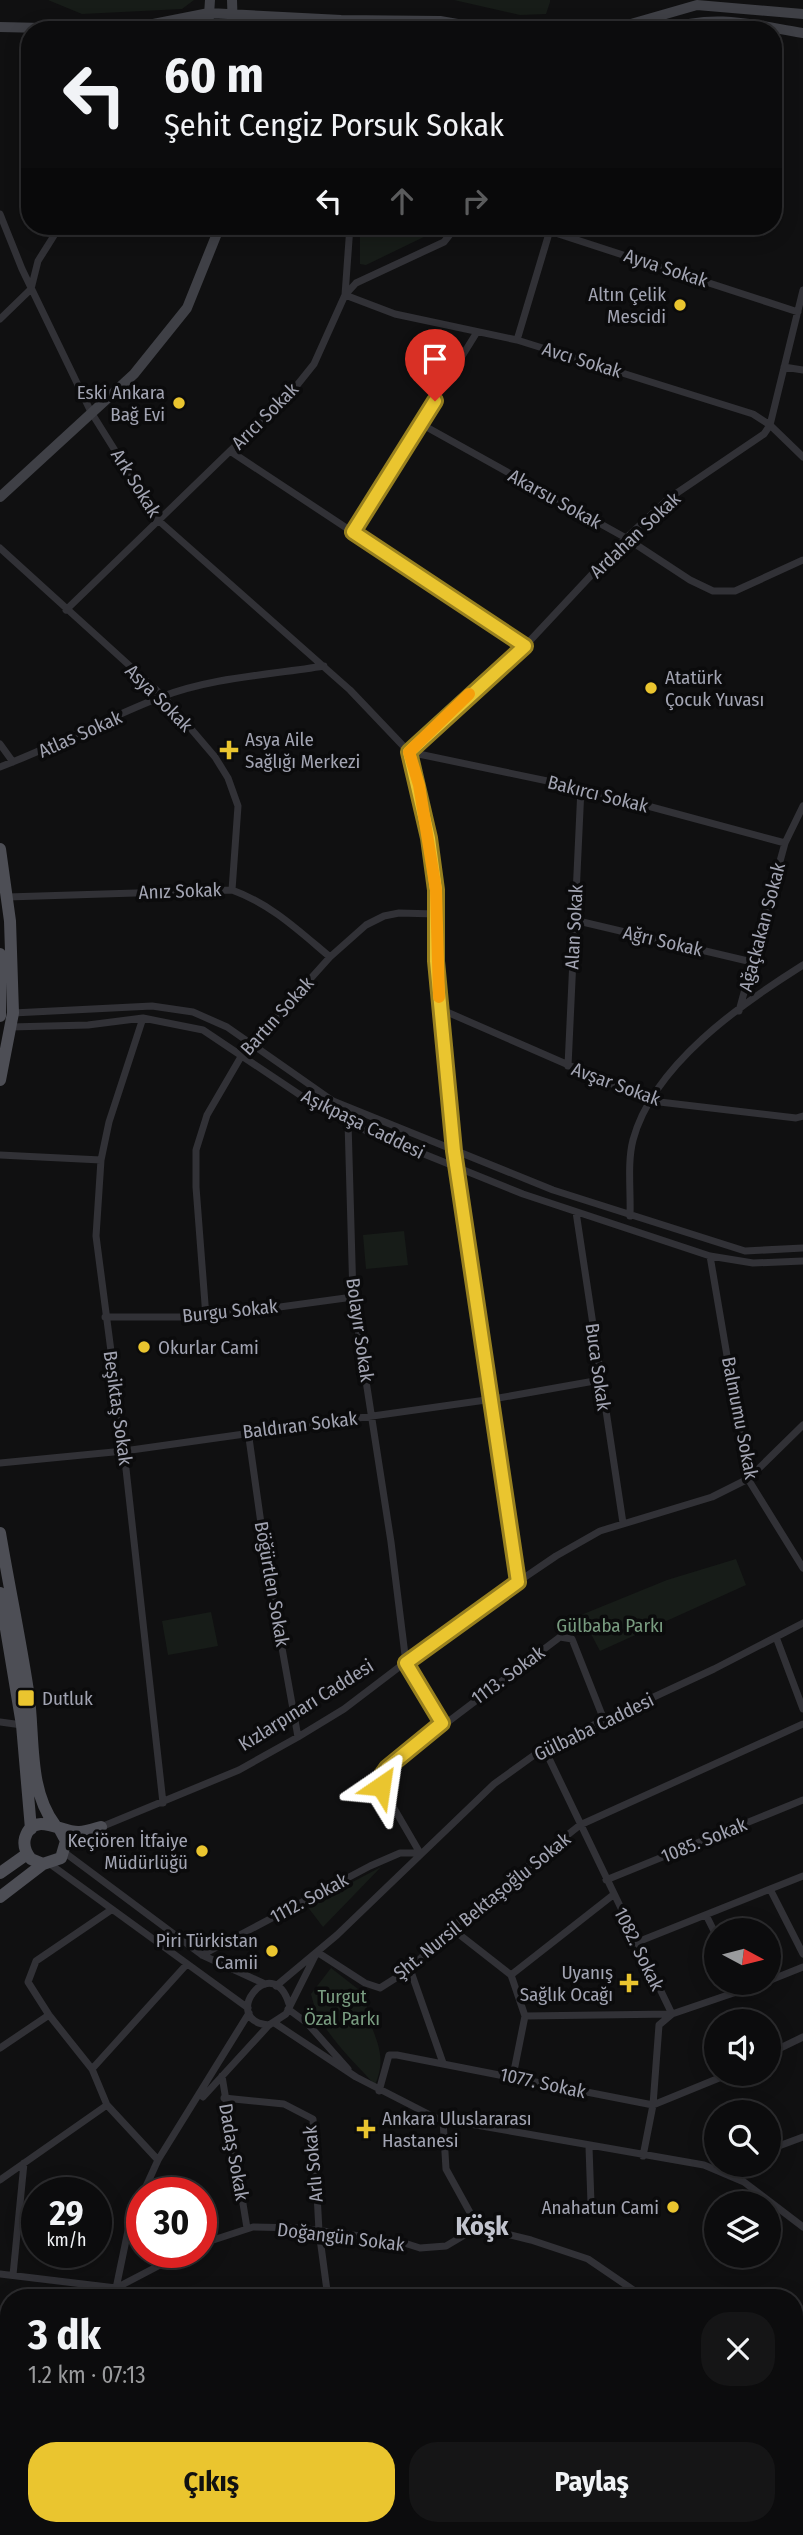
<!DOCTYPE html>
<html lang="tr">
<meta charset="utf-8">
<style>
:root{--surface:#0c0c0d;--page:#151516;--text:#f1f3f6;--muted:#9a9b9d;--line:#2c2c2e;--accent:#eac52f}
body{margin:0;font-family:"Fira Sans Condensed",sans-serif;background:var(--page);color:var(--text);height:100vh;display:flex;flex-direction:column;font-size:26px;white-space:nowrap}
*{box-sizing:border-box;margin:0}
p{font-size:23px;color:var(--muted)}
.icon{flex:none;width:38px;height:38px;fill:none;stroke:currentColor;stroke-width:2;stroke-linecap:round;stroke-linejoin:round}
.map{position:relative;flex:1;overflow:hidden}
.panel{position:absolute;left:0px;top:2289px;width:803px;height:247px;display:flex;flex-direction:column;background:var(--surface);border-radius:28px 28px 0 0;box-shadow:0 4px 18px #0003,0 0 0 2px var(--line)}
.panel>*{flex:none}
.top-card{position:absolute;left:21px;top:21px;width:761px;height:214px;border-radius:28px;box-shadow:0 4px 18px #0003,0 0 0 2px var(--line);background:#0c0c0d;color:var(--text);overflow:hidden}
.needle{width:46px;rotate:97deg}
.controls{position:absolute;left:704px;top:1918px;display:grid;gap:14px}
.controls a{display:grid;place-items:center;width:77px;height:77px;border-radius:50%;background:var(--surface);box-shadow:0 4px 18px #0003,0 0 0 2px var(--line);font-size:35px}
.speed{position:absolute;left:21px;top:2177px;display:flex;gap:14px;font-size:35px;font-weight:700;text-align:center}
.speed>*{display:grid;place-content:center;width:91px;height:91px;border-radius:50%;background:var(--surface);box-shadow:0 4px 18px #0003,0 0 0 2px var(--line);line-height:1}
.speed small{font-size:18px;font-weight:400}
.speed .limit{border:10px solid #d22;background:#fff;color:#111}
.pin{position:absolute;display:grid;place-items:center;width:60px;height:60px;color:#fff;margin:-72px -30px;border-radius:50% 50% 50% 0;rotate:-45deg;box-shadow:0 0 7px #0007}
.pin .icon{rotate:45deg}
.me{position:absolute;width:77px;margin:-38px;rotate:32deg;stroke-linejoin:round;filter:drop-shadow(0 0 5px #0008)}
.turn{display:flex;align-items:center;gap:24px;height:147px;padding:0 28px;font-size:32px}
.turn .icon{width:91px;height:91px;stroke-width:2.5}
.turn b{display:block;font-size:49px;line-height:60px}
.lanes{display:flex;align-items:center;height:66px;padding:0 28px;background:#0003;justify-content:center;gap:35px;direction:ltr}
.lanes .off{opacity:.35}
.round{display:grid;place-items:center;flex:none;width:74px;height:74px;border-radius:28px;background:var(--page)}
.overview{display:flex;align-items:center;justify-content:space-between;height:119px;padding:0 28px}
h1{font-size:42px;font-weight:700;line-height:52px}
.action{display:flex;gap:14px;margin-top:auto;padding:14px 28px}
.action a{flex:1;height:80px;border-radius:28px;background:var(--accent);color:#111;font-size:28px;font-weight:700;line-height:80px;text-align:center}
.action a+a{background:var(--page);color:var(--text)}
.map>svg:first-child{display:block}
.green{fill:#171c18}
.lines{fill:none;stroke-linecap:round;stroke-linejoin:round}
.street{stroke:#313136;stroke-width:7}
.secondary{stroke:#3f4046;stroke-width:10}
.primary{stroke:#4d4e55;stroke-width:12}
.route-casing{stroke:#98801f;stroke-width:18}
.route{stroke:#eac52f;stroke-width:12}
.slow{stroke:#f59e0b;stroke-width:12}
.poi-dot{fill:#eac52f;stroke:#0b0b0c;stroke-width:2.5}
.labels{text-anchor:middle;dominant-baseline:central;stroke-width:7;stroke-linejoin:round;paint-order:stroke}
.street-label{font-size:19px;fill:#a2a4b2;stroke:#0b0b0c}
.poi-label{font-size:19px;fill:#a2a4b2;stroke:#0b0b0c;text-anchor:end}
.park-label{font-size:19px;fill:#799c80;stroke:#0b0b0c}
.district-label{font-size:26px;font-weight:bold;fill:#c2c4ce;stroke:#0b0b0c}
</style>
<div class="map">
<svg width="803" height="2535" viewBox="0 0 803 2535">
<rect width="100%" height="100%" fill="#101011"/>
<path class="green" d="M 48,0 L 194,0 L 182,9 L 82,14 Z
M 454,0 L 550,0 L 550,2 L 546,14 L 520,15 Z
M 366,228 L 430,234 L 366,265 L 360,264 L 360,231 Z
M 404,1231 L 408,1265 L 366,1269 L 363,1235 Z
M 736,1559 L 746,1585 L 600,1651 L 581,1615 L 667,1580 Z
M 211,1612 L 218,1646 L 168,1655 L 162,1621 Z
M 381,1867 L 323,1927 L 307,1906 Z
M 331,1968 L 367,1996 C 364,2031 392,2046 375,2085 C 351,2058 319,2031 311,1994 Z"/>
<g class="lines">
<path class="street" d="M 0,214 L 22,269 L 91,412 L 159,521 L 350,690 L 409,752 L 429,838 L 436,890 L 436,961 L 454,1151 L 518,1582
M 350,226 L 345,295 L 395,314 L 517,340 L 753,414 L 770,425 L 803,457
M 417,226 L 472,226
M 534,226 L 798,312
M 0,319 L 31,289 L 38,261 L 60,226
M 517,340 L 550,230
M 784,367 L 803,370
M 421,424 L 626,538 L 690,580 L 713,591 L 735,591 L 803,560
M 230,451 L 525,646
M 353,532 L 477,332
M 0,548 L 163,696 L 215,757 L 228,778 L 238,806 L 232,890
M 66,610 L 294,389 L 314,364 L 345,295 L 356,283 L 444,242 L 455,228
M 0,744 L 13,762
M 409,752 L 525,646 L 626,538 L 668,499 L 764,434 L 770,425 L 803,290
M 409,752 L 581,788 L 785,843
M 0,767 C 55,746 107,718 161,697 C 213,677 270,675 324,666
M 7,897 L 232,890 C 271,904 299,931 330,957
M 574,920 L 752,962
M 440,1009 L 651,1101 L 796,1118 L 803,1116
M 739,1011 L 785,843 L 803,806
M 13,1013 L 152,1006 L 193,1012 L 227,1027 L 333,1101 L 553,1190 L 745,1251 L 803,1248
M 143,1018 L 109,1122 L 101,1160 L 96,1236 L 124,1451 L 163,1803
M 10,1027 L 88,1025 L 143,1018 L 203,1030 L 315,1105 L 367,1131 L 523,1194 L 710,1256 L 753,1263 L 803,1261
M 568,1066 L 581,788
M 348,1122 L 353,1297 L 391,1542 L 406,1663 L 442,1723
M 0,1155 L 101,1160
M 576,1212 L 623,1523
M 630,1216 C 631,1192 627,1163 633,1140 C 653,1065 741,1004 803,965
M 710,1256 L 748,1479 L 803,1568
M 105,1317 L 206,1317 L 353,1297
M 206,1317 L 196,1187 L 196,1150 L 207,1115 L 242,1055 L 330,957 L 366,925 L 384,916 L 399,913 L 436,914
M 248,1431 L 266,1559 L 298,1737
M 0,1463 L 124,1451 L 493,1399 L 600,1380
M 776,1637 L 803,1709
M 0,1722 L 22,1725
M 544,1748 L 672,2014 L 659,2025 L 653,2105 L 643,2156
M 101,1827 L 239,1770 L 298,1737 L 344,1709 L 453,1626 L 556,1556 L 600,1531 L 712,1497 L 748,1479 L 803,1425
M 64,1852 L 202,1955 L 265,1984
M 50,1864 L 248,2008
M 606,1880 L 803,1800
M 770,1889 L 803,1954
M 111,1910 L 36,1961 L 28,1982 L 49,2015 L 92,2069 L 107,2105 L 158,2160
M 706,1915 L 716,1935
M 451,1928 L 511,1975 L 525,2016 L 513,2076
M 635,1943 L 803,1876
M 317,1952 L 365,1983 L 380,1988 L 410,1969 L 451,1928 L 580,1825 L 803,1724
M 202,1955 L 370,1866 L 400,1853 L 420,1853 L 381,1786 L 382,1775 L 387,1768 L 560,1637 L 572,1639 L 604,1720
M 410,1969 L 443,2063
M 511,1975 L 613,1895
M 768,1981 L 803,1967
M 276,1986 L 337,1935 L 494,1784 L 544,1748 L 714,1669 L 803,1623
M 288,2009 L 307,2023 L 348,2069
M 525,2016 L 672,2014 L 763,1983
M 276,2024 L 356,2077 L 436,2118 L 704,2165 L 744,2182 L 803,2227
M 269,2025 C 218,2021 272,1949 289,2004
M 0,2048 L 49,2015
M 768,2054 L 803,2037
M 92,2069 L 187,1964
M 222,2076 L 247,2228
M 379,2091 L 389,2055 L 397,2055 L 653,2105 L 729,2074
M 203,2097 L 269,2025 L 286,2014 L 315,1956
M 224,2098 L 284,2104 L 313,2119 L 319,2231 L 328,2298
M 443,2120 L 446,2169 L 478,2227 L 531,2240 L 588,2259 L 645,2298
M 589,2147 L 591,2203
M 768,2150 L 803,2137
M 0,2180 L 107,2105
M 143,2193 L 158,2160 L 249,2013
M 201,2244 L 253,2227 L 300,2228 L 398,2241 L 420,2248 L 446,2246 L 478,2227
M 0,2274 L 116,2288 L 185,2252
M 13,2275 L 24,2163
M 114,2298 L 130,2221 L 142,2195
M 794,2352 L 803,2358
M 0,2392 L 9,2393
M 794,2438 L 803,2444
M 794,2500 L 803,2505
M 139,2527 L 152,2535
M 239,2527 L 250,2535
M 559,2527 L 583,2535
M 721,2527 L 728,2535
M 66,2535 L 67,2527
M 109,2535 L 115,2527
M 338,2535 L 345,2527
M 510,2535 L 512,2527
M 688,2535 L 693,2527"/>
<path class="secondary" d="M 232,0 L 233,30
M 0,27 L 130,30
M 128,29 L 209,13 L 341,20 L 440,21 L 492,30
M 208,30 L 210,0
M 610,30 L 697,5 L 803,14
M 665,30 C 715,13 753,25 803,33
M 0,497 L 134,374 L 187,308 L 220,226"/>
<path class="primary" d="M 0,849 L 10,921 L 13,1013 L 0,1080
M 0,954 L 0,1016
M 0,1533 C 9,1586 20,1638 28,1691 C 35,1735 27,1788 55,1825
M 0,1593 L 22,1725 L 31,1829
M 59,1828 L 66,1841 L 61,1858 L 43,1864 L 31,1859 C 26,1853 23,1846 25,1838 C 33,1810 62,1833 79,1832 C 86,1832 94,1829 101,1827
M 0,1873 L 27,1854
M 0,1897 L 43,1864"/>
</g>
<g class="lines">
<g class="route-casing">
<path id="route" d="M 381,1786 L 382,1775 L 387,1768 L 442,1723 L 406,1663 L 518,1582 L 454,1151 L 436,961 L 436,890 L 429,838 L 409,752 L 525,646 L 353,532 L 435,401"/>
</g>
<use href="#route" class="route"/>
<path class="slow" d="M 439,997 L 436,890 L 419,785 L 409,752 L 469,694"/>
</g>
<g class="poi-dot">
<circle cx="680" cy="305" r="7"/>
<circle cx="179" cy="403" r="7"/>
<circle cx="651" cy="688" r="7"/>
<path d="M225.5 739.5h7v7h7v7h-7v7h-7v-7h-7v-7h7z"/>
<circle cx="144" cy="1347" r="7"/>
<rect x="17" y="1689" width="18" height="18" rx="3.5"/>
<circle cx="202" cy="1851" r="7"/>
<circle cx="272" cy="1951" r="7"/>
<path d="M625.5 1972.5h7v7h7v7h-7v7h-7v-7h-7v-7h7z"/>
<path d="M362.5 2118.5h7v7h7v7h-7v7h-7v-7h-7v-7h7z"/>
<circle cx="673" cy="2207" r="7"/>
</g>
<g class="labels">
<g class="street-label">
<text transform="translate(666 268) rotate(18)">Ayva Sokak</text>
<text transform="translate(582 360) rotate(17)">Avcı Sokak</text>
<text transform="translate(265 416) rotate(-45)">Arıcı Sokak</text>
<text transform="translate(136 483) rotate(58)">Ark Sokak</text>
<text transform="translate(555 499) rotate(29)">Akarsu Sokak</text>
<text transform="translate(635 535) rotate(-43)">Ardahan Sokak</text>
<text transform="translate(159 698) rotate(45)">Asya Sokak</text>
<text transform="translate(80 734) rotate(-24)">Atlas Sokak</text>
<text transform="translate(598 794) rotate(14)">Bakırcı Sokak</text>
<text transform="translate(180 891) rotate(-2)">Anız Sokak</text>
<text transform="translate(574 927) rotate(-87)">Alan Sokak</text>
<text transform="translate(762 927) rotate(-75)">Ağaçkakan Sokak</text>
<text transform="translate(663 941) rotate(13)">Ağrı Sokak</text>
<text transform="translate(277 1016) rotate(-48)">Bartın Sokak</text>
<text transform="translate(616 1084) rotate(20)">Avşar Sokak</text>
<text transform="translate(363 1124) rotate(26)">Aşıkpaşa Caddesi</text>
<text transform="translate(230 1311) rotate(-6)">Burgu Sokak</text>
<text transform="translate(360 1330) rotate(82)">Bolayır Sokak</text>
<text transform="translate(598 1367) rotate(82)">Buca Sokak</text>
<text transform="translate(118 1408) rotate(82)">Beşiktaş Sokak</text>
<text transform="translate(740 1418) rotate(79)">Balmumu Sokak</text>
<text transform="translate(300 1425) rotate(-7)">Baldıran Sokak</text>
<text transform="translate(272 1584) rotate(80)">Böğürtlen Sokak</text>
<text transform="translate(508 1675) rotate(-36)">1113. Sokak</text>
<text transform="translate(306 1705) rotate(-32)">Kızlarpınarı Caddesi</text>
<text transform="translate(594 1727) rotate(-26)">Gülbaba Caddesi</text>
<text transform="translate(704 1840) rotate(-22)">1085. Sokak</text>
<text transform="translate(309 1898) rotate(-28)">1112. Sokak</text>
<text transform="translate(482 1906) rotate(-39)">Şht. Nursil Bektaşoğlu Sokak</text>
<text transform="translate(639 1949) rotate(64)">1082. Sokak</text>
<text transform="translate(543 2083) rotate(12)">1077. Sokak</text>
<text transform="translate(234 2152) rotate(80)">Dadaş Sokak</text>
<text transform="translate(313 2164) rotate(-95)">Arlı Sokak</text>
<text transform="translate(341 2237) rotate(7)">Doğangün Sokak</text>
</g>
<g class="poi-label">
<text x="666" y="294">Altın Çelik<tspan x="666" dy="22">Mescidi</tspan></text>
<text x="165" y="392">Eski Ankara<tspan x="165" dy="22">Bağ Evi</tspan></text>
<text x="665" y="677" text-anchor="start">Atatürk<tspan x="665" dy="22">Çocuk Yuvası</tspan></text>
<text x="245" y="739" text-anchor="start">Asya Aile<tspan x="245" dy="22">Sağlığı Merkezi</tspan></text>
<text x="158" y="1347" text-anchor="start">Okurlar Cami</text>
<text x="42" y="1698" text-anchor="start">Dutluk</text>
<text x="188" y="1840">Keçiören İtfaiye<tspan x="188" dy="22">Müdürlüğü</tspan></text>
<text x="258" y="1940">Piri Türkistan<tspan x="258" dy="22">Camii</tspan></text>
<text x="613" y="1972">Uyanış<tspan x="613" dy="22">Sağlık Ocağı</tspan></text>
<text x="382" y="2118" text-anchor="start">Ankara Uluslararası<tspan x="382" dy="22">Hastanesi</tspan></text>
<text x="659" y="2207">Anahatun Cami</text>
</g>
<g class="park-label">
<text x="610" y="1625">Gülbaba Parkı</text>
<text x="342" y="1996">Turgut<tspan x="342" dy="22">Özal Parkı</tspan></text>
</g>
<g class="district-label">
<text x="482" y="2226">Köşk</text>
</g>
</g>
</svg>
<div class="controls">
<a><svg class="needle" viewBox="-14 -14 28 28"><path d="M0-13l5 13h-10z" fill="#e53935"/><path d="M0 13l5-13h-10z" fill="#9a9b9d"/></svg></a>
<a><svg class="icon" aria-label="sound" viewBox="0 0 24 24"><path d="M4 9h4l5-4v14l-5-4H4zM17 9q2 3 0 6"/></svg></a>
<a><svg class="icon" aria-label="search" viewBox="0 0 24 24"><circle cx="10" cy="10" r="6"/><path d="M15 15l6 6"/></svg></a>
<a><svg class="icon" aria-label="layers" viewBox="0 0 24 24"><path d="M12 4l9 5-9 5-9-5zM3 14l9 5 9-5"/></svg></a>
</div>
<div class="speed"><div>29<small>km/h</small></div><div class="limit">30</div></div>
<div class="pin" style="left:435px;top:401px;background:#d93025"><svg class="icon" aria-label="arrive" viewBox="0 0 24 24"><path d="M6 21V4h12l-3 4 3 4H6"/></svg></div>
<svg class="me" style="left:381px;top:1786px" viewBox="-20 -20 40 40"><path d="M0-17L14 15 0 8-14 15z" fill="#eac52f" stroke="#fff" stroke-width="4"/></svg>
<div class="top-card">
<div class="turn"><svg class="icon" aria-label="left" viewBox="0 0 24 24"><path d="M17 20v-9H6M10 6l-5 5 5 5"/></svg><div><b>60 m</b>Şehit Cengiz Porsuk Sokak</div></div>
<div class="lanes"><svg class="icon" aria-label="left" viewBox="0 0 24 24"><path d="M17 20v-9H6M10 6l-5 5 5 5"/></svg><svg class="icon off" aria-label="ahead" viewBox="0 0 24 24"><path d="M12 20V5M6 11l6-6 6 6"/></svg><svg class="icon off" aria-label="right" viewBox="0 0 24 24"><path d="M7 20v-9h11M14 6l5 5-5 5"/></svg></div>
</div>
<section class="panel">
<div class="overview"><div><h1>3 dk</h1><p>1.2 km · 07:13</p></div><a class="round"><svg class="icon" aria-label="close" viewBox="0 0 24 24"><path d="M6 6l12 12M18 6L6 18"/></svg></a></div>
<div class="action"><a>Çıkış</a><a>Paylaş</a></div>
</section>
</div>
